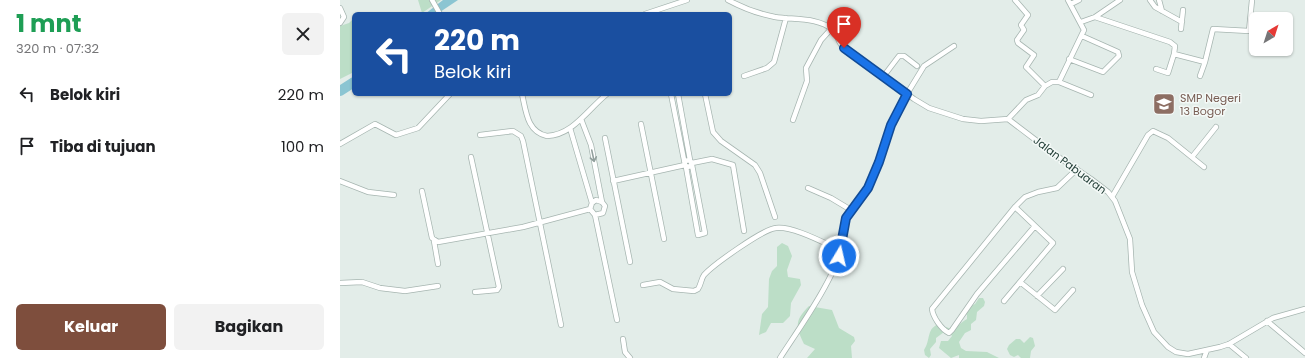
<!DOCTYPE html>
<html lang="id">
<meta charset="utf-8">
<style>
:root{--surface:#fff;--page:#f2f2f2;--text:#202124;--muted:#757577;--accent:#7e4e3d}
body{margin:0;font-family:Poppins,sans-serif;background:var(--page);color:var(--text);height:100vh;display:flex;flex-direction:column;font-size:15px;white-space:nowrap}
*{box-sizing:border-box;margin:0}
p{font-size:13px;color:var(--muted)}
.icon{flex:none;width:22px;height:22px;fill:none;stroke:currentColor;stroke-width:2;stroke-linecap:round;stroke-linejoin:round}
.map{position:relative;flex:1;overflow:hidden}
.sheet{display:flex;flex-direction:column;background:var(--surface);width:340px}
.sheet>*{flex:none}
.banner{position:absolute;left:12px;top:12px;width:380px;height:84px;border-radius:6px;box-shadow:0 1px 3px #0004;background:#1a4fa0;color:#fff;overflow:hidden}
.needle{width:26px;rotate:39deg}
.controls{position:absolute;left:909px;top:12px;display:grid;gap:8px}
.controls a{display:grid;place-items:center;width:44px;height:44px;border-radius:6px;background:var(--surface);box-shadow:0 1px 3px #0004;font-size:20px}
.pin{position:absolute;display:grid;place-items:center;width:34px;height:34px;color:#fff;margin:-41px -17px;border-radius:50% 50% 50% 0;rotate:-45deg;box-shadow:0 0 4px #0007}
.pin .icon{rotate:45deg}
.me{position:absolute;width:44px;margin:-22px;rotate:9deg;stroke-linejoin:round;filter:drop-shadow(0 0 3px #0008)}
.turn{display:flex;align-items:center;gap:14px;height:84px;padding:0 16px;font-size:18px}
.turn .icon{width:52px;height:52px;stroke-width:2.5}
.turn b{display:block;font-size:28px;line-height:34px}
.round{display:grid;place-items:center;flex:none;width:42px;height:42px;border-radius:6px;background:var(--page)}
.head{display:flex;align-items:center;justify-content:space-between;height:68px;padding:0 16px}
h1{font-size:24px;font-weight:700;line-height:30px;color:#1e9e55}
.cta{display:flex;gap:8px;margin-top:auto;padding:8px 16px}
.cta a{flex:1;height:46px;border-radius:6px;background:var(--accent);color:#fff;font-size:16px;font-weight:700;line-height:46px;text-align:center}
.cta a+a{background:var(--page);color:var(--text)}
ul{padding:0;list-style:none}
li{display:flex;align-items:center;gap:12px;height:52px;padding:0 16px}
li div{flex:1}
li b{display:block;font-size:15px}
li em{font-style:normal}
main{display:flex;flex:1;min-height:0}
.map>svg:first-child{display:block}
.green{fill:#bcdec7}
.water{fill:#8bc5d2}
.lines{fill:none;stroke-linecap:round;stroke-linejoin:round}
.river{stroke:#8bc5d2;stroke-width:10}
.street-casing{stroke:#a6b5b0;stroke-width:6}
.street{stroke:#fff;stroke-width:4.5}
.oneway{stroke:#919f9c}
.route-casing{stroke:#114b97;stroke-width:10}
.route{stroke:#1a73e8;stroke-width:7}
.labels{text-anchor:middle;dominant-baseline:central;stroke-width:3;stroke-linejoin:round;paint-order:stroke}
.education-label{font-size:11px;fill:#785e54;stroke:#f4f9f7;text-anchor:start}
.street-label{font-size:11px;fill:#233f38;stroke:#f4f9f7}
</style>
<main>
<section class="sheet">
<div class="head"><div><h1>1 mnt</h1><p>320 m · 07:32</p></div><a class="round"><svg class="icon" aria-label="close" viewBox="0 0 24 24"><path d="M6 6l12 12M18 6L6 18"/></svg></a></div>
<ul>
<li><svg class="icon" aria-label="left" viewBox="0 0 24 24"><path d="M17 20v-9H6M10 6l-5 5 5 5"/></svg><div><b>Belok kiri</b></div><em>220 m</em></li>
<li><svg class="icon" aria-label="arrive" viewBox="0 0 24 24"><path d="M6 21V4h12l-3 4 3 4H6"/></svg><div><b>Tiba di tujuan</b></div><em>100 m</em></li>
</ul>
<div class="cta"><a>Keluar</a><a>Bagikan</a></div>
</section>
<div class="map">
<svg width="965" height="358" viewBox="0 0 965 358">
<rect width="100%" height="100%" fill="#e3ede9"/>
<path class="green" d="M 78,0 L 101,0 L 82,13 Z
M 14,18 L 14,72 L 0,79 L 0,26 L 9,23 Z
M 442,243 L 448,246 L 452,256 L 447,270 L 448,277 L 460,279 L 461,285 L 451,303 L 450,316 L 443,323 L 431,323 L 426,332 L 419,335 L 422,314 L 428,307 L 429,279 L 432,271 L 437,266 L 437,247 Z
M 639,298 L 643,298 L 645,302 L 644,306 L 637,312 L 636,320 L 631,324 L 631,330 L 625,333 L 619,342 L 621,348 L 626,351 L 647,352 L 659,358 L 619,358 L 619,355 L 611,358 L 599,348 L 601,341 L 608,341 L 612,336 L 609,332 L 604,332 L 596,338 L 596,342 L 590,349 L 591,355 L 589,358 L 585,355 L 584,350 C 591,340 586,327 600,324 C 618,334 614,326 627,319 L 627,315 L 623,311 L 624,309 L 635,304 Z
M 469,306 L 492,310 L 499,328 L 514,337 L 515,341 L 511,346 L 512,358 L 467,358 L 475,349 L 464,344 C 455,326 455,320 469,306 Z
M 690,337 L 693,338 L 695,346 L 691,351 L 690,358 L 681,358 L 678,355 L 674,357 L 670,355 L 667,349 L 669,345 L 676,339 L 680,339 L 684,343 Z"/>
<path class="water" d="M 103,0 L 118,0 L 97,14 L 85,14 Z"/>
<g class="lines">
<path class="river" d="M 0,91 L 14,82"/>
<g class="street-casing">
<path id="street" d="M 92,0 L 100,14
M 388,0 C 403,8 419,14 435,17 C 454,20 478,17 493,30 C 498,35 498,43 504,48 L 574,99 L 589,108 L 623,119 L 641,121 L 668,119 L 686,100 L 698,95 L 705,86 L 712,82 L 719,82 L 744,30 L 728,0
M 675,0 L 688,15 L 681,25 L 684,30 L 677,40 L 678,43 L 694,55 L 686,67 L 705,86
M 810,0 L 815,7 L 842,22
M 819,0 L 822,11
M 731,4 L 739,0
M 0,8 L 4,17 L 0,23
M 305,14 L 347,0
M 755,17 L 830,42 L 835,46 L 834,54 L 865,62 L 873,29 L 909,31 L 912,0
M 741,22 L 755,17 L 780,0
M 841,29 L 843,10
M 729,59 L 763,72 L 779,56 L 778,52 L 742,36
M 816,69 L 828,73 L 834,54
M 404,76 L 427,68 L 434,62 L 446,18
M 860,76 L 865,62
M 543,77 L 559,56 L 564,56 L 577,66
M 719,82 L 751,95
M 182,94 C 186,111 187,132 207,136 C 233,135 248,109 267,94
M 331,94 L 345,165 L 348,167 L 352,165 L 350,160 L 345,161
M 338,94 L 350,160
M 365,94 L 373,132 L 381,141 L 415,165 L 420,173 L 435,217
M 241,119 L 251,145 L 262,202
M 668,119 L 714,154 L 751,179 L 768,192 L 775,201 L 790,239 L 792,272 L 802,305 L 814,332 L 828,347 L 836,352 L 848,354 L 880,347 L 889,344 L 933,318 L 965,309
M 453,120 L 467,81 L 466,68 L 481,40 L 491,29
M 301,124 L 324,239
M 230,128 L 252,203 L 250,209 L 255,215 L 263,213 L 265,206 L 262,202 L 256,200 L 252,203
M 140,135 L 173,131 L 181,136 L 183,141 L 221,325
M 265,138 L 290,262
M 0,144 L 35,124 L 56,135 L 78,128 L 110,94
M 131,157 L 159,287 L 157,290 L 135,292
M 852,157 L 876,127
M 352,163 L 372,159 L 393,165 L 404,231
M 346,167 L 358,235 L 365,233 L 352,165
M 0,181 L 28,192 L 54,195
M 273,181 L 345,165
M 468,188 L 491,198 L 511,210
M 82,191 L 92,238 L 98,242 L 183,227 L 250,209
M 772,197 L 808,135 L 813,131 L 828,138 L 864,167
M 675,207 L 592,309 C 593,317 601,329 609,333 L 612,330 L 637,294 L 695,226
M 255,215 L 277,320
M 94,241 L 98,264
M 500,250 L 506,218 L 528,188 L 559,107 L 584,66 L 614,46
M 0,283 L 22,282 L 40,288 L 65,291 L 98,286
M 303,285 L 320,282 L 333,289 L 354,291 L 358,289 C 361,285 361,279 364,275 C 373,265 423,229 436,228 C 453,226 484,243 500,250 C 496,277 456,333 440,358
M 733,290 L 715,310 L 680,282 L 713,243 L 675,207 L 685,197 L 698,192 L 717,188 L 737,169
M 697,296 L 723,269
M 664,301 L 680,282
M 927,321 L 965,353
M 283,339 L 285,352 L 290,358
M 889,344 L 906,358
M 864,358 L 867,350"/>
</g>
<use href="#street" class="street"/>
</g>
<defs><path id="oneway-shaft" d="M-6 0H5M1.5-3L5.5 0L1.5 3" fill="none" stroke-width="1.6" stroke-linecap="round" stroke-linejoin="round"/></defs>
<use class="oneway" href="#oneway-shaft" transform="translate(253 156) rotate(78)"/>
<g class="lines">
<g class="route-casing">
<path id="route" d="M 499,256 L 506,218 L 528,188 L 539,162 L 551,125 L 567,94 L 504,48"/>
</g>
<use href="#route" class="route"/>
</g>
<defs>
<g id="school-square" transform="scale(1.15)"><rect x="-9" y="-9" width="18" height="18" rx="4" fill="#8d6e63" stroke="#f4f9f7"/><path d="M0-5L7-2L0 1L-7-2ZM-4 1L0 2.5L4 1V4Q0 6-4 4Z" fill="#fff"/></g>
</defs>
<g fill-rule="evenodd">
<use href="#school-square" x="824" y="104"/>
</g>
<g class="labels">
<g class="education-label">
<text x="840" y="98">SMP Negeri<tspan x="840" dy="13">13 Bogor</tspan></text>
</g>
<g class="street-label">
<text transform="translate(730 165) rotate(37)">Jalan Pabuaran</text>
</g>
</g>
</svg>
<div class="controls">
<a><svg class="needle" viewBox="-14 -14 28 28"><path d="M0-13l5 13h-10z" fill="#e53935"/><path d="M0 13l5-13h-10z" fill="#757577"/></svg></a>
</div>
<div class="pin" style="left:504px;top:48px;background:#d93025"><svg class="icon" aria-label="arrive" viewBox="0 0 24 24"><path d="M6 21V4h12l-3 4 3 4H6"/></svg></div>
<svg class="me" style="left:499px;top:256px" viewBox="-20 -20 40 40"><circle r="17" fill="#1a73e8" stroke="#fff" stroke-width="3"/><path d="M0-11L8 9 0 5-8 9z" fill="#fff"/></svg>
<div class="banner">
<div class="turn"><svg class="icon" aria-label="left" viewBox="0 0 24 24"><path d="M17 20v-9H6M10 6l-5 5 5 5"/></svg><div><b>220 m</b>Belok kiri</div></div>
</div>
</div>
</main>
